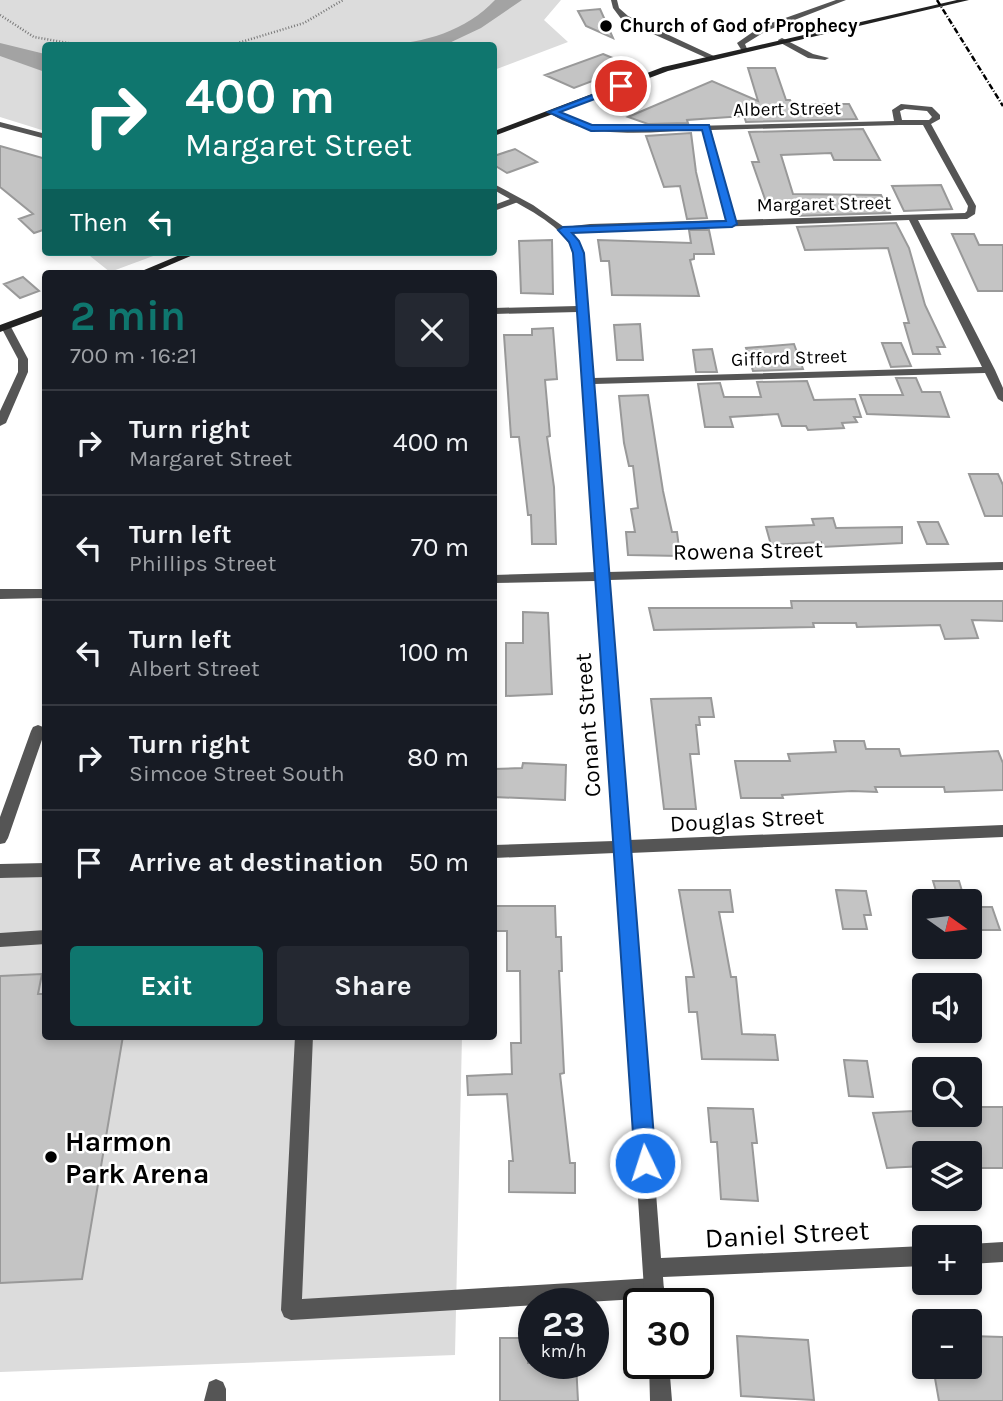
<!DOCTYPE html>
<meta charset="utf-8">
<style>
:root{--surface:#171b24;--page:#242831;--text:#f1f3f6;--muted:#9ea1a6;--line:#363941;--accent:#0f766e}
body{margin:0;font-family:Karla,sans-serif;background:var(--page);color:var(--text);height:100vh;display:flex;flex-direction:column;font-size:26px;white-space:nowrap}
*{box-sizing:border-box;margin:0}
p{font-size:23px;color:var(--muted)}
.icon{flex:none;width:38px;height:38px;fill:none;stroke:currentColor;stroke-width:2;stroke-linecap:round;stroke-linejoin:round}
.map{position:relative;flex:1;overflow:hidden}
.details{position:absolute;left:42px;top:270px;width:455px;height:770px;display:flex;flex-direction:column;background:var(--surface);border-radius:7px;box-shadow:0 4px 10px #0003}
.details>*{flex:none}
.guide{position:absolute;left:42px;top:42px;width:455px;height:214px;border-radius:7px;box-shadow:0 4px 10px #0003;background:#0f766e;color:#fff;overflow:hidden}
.needle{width:46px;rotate:104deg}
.controls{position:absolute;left:912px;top:889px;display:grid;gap:14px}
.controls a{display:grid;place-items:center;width:70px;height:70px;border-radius:7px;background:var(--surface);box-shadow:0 4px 10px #0003;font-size:35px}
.speed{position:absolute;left:518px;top:1288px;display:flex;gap:14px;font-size:35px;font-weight:700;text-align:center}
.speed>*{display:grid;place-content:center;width:91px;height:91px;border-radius:50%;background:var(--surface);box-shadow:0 4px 10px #0003;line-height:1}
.speed small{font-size:18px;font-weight:400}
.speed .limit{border:4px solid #111;border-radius:10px;background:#fff;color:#111}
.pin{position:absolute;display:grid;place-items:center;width:60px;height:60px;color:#fff;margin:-30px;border:4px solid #fff;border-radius:50%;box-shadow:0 2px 7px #0007}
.me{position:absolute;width:77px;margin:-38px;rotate:356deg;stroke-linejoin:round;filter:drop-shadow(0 0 5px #0008)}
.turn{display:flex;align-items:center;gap:24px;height:147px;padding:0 28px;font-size:32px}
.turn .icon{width:91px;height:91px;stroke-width:2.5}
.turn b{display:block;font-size:49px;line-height:60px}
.then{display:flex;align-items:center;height:66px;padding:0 28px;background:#0003;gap:14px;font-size:26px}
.round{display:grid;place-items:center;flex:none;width:74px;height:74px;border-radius:7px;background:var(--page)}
.head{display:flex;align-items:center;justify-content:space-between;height:119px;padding:0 28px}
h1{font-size:42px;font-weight:700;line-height:52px;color:var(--accent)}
.primary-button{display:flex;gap:14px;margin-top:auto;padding:14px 28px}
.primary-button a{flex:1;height:80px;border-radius:7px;background:var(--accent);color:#fff;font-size:28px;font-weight:700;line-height:80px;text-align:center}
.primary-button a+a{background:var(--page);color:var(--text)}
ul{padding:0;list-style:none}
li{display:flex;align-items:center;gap:21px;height:105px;padding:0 28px;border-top:2px solid var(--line)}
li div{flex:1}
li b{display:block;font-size:26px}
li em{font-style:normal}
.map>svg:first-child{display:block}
.green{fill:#dcdcdc}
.water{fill:#a3a3a3}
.building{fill:#c4c4c4;stroke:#999;stroke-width:2}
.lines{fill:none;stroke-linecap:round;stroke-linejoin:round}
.path{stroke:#777;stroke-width:2.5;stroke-dasharray:1 2;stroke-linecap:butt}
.lane{fill:#555;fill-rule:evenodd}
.street{fill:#555;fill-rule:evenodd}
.secondary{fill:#222;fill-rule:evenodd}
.rail{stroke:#000;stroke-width:2.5;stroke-dasharray:6 2 1 2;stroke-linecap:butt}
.route{fill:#1a73e8;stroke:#114b97;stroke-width:2}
.poi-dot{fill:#000;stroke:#fff;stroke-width:2.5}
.labels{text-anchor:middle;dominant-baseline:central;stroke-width:5;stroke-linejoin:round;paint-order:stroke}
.far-poi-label{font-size:19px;font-weight:bold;fill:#000;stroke:#fff;text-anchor:start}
.far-street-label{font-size:19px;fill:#000;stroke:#fff}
.street-label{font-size:23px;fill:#000;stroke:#fff}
.near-poi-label{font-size:28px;font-weight:bold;fill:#000;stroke:#fff;text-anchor:start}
.near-street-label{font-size:28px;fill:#000;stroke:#fff}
</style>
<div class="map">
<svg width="1003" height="1401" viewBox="0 0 1003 1401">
<rect width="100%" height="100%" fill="#fff"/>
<path class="green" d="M 0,0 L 561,0 L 544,20 L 568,42 L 494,70 L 494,46 L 46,46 L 45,131 L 0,117 Z
M 85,252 L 164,252 L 110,272 Z
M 45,876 L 46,1036 L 462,1036 L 455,1355 L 0,1372 L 0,878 Z"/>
<path class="water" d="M 495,0 L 522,0 L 481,28 L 445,45 L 383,45 C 424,43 466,31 495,0 Z
M 0,43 L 45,54 L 45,72 L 0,56 Z"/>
<path class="building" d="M 600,9 L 613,38 L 586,26 L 578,11 Z
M 603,54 L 632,66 L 574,88 L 545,75 Z
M 748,68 L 775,68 L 786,100 L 790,100 L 792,104 L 849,104 L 857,119 L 746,122 L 744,116 L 687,120 L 688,123 L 648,124 L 628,117 L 712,81 L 758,101 Z
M 863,129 L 880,160 L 834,160 L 831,153 L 781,155 L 793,194 L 881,195 L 890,213 L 793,216 L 789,202 L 766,202 L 752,162 L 759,162 L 749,132 Z
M 691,133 L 696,172 L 707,218 L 687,219 L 680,186 L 664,187 L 646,136 Z
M 0,146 L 46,159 L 46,229 L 34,233 L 19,219 L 33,214 L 0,187 Z
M 515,149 L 537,162 L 507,173 L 494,165 L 494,156 Z
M 941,185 L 952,209 L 904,211 L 892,186 Z
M 896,223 L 909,248 L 925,305 L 945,347 L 937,347 L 940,354 L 913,354 L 904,323 L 909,323 L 888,248 L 805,250 L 797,227 Z
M 689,230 L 709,230 L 714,254 L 694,254 L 694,259 L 690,260 L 699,296 L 612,295 L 609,261 L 601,261 L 598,240 L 691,243 Z
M 952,234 L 974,234 L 979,245 L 1003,245 L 1003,291 L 978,291 Z
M 552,240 L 553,294 L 521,293 L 519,241 Z
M 23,277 L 39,291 L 20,298 L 4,284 Z
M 640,324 L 643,360 L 617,360 L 614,325 Z
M 553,328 L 557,379 L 545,380 L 550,436 L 547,437 L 554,487 L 556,544 L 532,544 L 531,515 L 528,515 L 519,437 L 511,437 L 504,335 L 532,335 L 532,329 Z
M 882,343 L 901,343 L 911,366 L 891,367 Z
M 794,344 L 803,369 L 753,371 L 746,348 Z
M 712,349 L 717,372 L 696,372 L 693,350 Z
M 896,378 L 916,378 L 922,392 L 940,392 L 949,417 L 867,414 L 860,395 L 903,395 Z
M 807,381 L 814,400 L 855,399 L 861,417 L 854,417 L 857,422 L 842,423 L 844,428 L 808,430 L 806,426 L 782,426 L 778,414 L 730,417 L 733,427 L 705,427 L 698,384 L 720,383 L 724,397 L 761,397 L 757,382 Z
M 648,395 L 663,491 L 672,532 L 677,532 L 680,556 L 628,555 L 626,532 L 635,532 L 631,509 L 638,508 L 633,466 L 629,466 L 624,443 L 619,396 Z
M 969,474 L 998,474 L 1003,485 L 1003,516 L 985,516 Z
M 833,518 L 836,528 L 902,527 L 902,543 L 822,547 L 821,542 L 771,545 L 766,527 L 814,525 L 812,519 Z
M 918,522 L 938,522 L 948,544 L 927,544 Z
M 791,601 L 1003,601 L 1003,621 L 972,620 L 978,638 L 945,639 L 940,625 L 857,627 L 856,623 L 813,623 L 814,627 L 654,630 L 649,608 L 792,608 Z
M 523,612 L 548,613 L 552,694 L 506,696 L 506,643 L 523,643 Z
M 711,698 L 714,717 L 699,717 L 700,725 L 696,725 L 699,754 L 690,754 L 696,809 L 664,809 L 651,699 Z
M 834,741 L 864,741 L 866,749 L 899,749 L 901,756 L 998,751 L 1003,763 L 1003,790 L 945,792 L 944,787 L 875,787 L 877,792 L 852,791 L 782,795 L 783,798 L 741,798 L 735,761 L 790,761 L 788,754 L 836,752 Z
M 523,763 L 566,765 L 565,800 L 494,797 L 494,769 L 522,768 Z
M 933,881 L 959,881 L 965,901 L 939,901 Z
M 679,890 L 730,890 L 733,912 L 719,912 L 731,977 L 736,977 L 742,1034 L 775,1035 L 778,1060 L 702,1059 L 697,1012 L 689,1012 L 686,977 L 694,977 Z
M 836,890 L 866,891 L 871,915 L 864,915 L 867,929 L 843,929 Z
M 494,906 L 555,906 L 556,937 L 561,937 L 562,971 L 559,971 L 564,1073 L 560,1074 L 570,1163 L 575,1163 L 575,1193 L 509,1192 L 509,1161 L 513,1161 L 507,1094 L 468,1095 L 467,1076 L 512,1074 L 511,1043 L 521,1043 L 520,971 L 507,971 L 507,931 L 494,931 Z
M 970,907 L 992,907 L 1000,930 L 970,930 Z
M 42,974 L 38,994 L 46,994 L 46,1036 L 123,1036 L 82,1279 L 0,1283 L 0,976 Z
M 844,1060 L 867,1061 L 873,1097 L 849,1096 Z
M 970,1107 L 1003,1107 L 1003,1168 L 970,1168 L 970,1153 L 924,1153 L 924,1166 L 887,1168 L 873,1113 L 914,1111 L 915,1115 L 970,1115 Z
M 708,1108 L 753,1109 L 757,1143 L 752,1143 L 758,1201 L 721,1199 L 717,1142 L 711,1142 Z
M 737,1336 L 808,1340 L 814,1400 L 741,1396 Z
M 970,1336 L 1003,1337 L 1003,1401 L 939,1401 L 933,1367 L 970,1367 Z
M 500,1338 L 528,1338 L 528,1363 L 576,1363 L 578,1401 L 500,1401 Z"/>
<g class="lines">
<path class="path" d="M 0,15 L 34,37 L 85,46
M 228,46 L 304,23 L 343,0"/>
<path class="lane" d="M 782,38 L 813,54 L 829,58 L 825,60 L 808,58 L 779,42 L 778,40 Z
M 515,197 L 519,200 L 518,202 L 494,211 L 494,205 Z
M 38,725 L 43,727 L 45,731 L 8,838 L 5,843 L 0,844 L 0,817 L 31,731 L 33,727 Z
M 46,930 L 46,944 L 0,947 L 0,933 Z
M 295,1036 L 313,1036 L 302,1299 L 654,1278 L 661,1281 L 664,1288 L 661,1295 L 654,1298 L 291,1320 L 284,1317 L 281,1310 Z
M 216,1379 L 223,1382 L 226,1389 L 226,1401 L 204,1401 L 209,1382 Z"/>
<path class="street" d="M 611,0 L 617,0 L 619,8 L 628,16 L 716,57 L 709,59 L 622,20 L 613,8 Z
M 836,0 L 846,0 L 766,31 L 745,44 L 748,51 L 742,51 L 737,43 L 760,27 Z
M 901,104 L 932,107 L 940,115 L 940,119 L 931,124 L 976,206 L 975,214 L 967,219 L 918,220 L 995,370 L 1003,388 L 1003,402 L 998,399 L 985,373 L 594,384 L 608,572 L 1003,562 L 1003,570 L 609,580 L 629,840 L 1003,825 L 1003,837 L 630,853 L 661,1258 L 924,1246 L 924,1266 L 663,1277 L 665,1304 L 645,1304 L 615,853 L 494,858 L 494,845 L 614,841 L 596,581 L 494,583 L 494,575 L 596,572 L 578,312 L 494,314 L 494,308 L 578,306 C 577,290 577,272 574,256 C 569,226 517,204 494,190 L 494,184 L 533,205 L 564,227 L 590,224 L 726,220 L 703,130 C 652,131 592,142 548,112 L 555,110 L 593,126 L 609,128 L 894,121 L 892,110 ZM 905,109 L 927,111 L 932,117 L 929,120 L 902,120 L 900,111 ZM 899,125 L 923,125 L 968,206 L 967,211 L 965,213 L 735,220 L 711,130 ZM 909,220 L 982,367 L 593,378 L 584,253 L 570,232 Z
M 0,122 L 46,134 L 46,139 L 0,127 Z
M 6,324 L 11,327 L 28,359 L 28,372 L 6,423 L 0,426 L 0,411 L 18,372 L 18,359 L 1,327 Z
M 0,589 L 46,589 L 46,598 L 0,599 Z
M 46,863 L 46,877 L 0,878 L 0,864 Z
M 1003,1242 L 1003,1262 L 970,1264 L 970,1244 Z
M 649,1363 L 669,1363 L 672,1401 L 650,1401 Z"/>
<path class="secondary" d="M 957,0 L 969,0 L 668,71 L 494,136 L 494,131 L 663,67 Z
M 187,252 L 200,252 L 151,273 L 137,273 Z
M 46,308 L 46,315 L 0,332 L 0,325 Z"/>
<path class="rail" d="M 937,0 L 1003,106"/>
</g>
<path class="route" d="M 621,84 L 624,84 L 624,88 L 560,112 L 592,125 L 709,125 L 737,224 L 732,227 L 572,233 L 579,241 L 584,253 L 656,1163 L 653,1170 L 645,1173 L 638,1170 L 635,1163 L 573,253 L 569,242 L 558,230 L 563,227 L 726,221 L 702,130 L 591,131 L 548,112 Z"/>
<g class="poi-dot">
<circle cx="606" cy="26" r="7"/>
<circle cx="51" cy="1157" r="7"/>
</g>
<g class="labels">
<g class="far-poi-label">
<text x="620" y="26">Church of God of Prophecy</text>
</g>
<g class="far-street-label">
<text transform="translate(787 109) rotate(-1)">Albert Street</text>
<text transform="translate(824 204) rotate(-1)">Margaret Street</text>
<text transform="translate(789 358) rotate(-2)">Gifford Street</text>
</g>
<g class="street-label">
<text transform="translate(748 551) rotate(-1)">Rowena Street</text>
<text transform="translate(588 725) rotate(-94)">Conant Street</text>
<text transform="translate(747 820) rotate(-3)">Douglas Street</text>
</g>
<g class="near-poi-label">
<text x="65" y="1141">Harmon<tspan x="65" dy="32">Park Arena</tspan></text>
</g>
<g class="near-street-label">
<text transform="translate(787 1234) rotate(-3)">Daniel Street</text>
</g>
</g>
</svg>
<div class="controls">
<a><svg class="needle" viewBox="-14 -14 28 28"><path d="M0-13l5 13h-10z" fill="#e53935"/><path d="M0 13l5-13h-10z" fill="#9ea1a6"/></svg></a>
<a><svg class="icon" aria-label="sound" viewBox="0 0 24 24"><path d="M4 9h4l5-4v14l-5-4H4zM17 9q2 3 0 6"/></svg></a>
<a><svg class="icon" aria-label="search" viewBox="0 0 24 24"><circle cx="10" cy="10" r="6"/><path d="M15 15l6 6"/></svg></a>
<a><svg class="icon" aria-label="layers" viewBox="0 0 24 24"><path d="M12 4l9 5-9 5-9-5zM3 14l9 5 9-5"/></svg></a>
<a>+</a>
<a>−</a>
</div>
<div class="speed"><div>23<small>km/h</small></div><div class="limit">30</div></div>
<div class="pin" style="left:621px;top:86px;background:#d93025"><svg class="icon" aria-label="arrive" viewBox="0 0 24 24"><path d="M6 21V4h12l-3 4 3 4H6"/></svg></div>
<svg class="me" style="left:645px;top:1163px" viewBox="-20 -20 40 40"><circle r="17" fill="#1a73e8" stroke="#fff" stroke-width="3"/><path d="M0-11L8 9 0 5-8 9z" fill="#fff"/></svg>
<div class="guide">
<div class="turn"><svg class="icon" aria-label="right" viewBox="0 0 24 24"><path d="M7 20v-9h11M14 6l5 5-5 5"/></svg><div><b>400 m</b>Margaret Street</div></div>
<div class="then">Then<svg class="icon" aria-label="left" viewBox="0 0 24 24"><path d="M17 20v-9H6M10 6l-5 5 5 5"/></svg></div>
</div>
<section class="details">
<div class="head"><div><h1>2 min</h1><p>700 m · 16:21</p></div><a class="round"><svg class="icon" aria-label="close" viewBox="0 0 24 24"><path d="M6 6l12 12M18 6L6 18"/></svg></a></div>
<ul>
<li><svg class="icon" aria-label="right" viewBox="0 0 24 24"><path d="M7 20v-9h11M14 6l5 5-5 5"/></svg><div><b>Turn right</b><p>Margaret Street</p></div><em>400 m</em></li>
<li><svg class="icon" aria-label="left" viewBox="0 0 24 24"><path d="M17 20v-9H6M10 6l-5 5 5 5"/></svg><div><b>Turn left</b><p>Phillips Street</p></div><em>70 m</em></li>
<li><svg class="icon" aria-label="left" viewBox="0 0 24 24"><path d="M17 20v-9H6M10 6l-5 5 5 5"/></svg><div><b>Turn left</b><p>Albert Street</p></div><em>100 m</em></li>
<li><svg class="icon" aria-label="right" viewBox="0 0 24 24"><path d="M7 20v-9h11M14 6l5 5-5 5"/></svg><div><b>Turn right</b><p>Simcoe Street South</p></div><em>80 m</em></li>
<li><svg class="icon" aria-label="arrive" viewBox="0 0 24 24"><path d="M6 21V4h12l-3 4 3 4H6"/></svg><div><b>Arrive at destination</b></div><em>50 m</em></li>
</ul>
<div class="primary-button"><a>Exit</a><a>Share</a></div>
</section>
</div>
